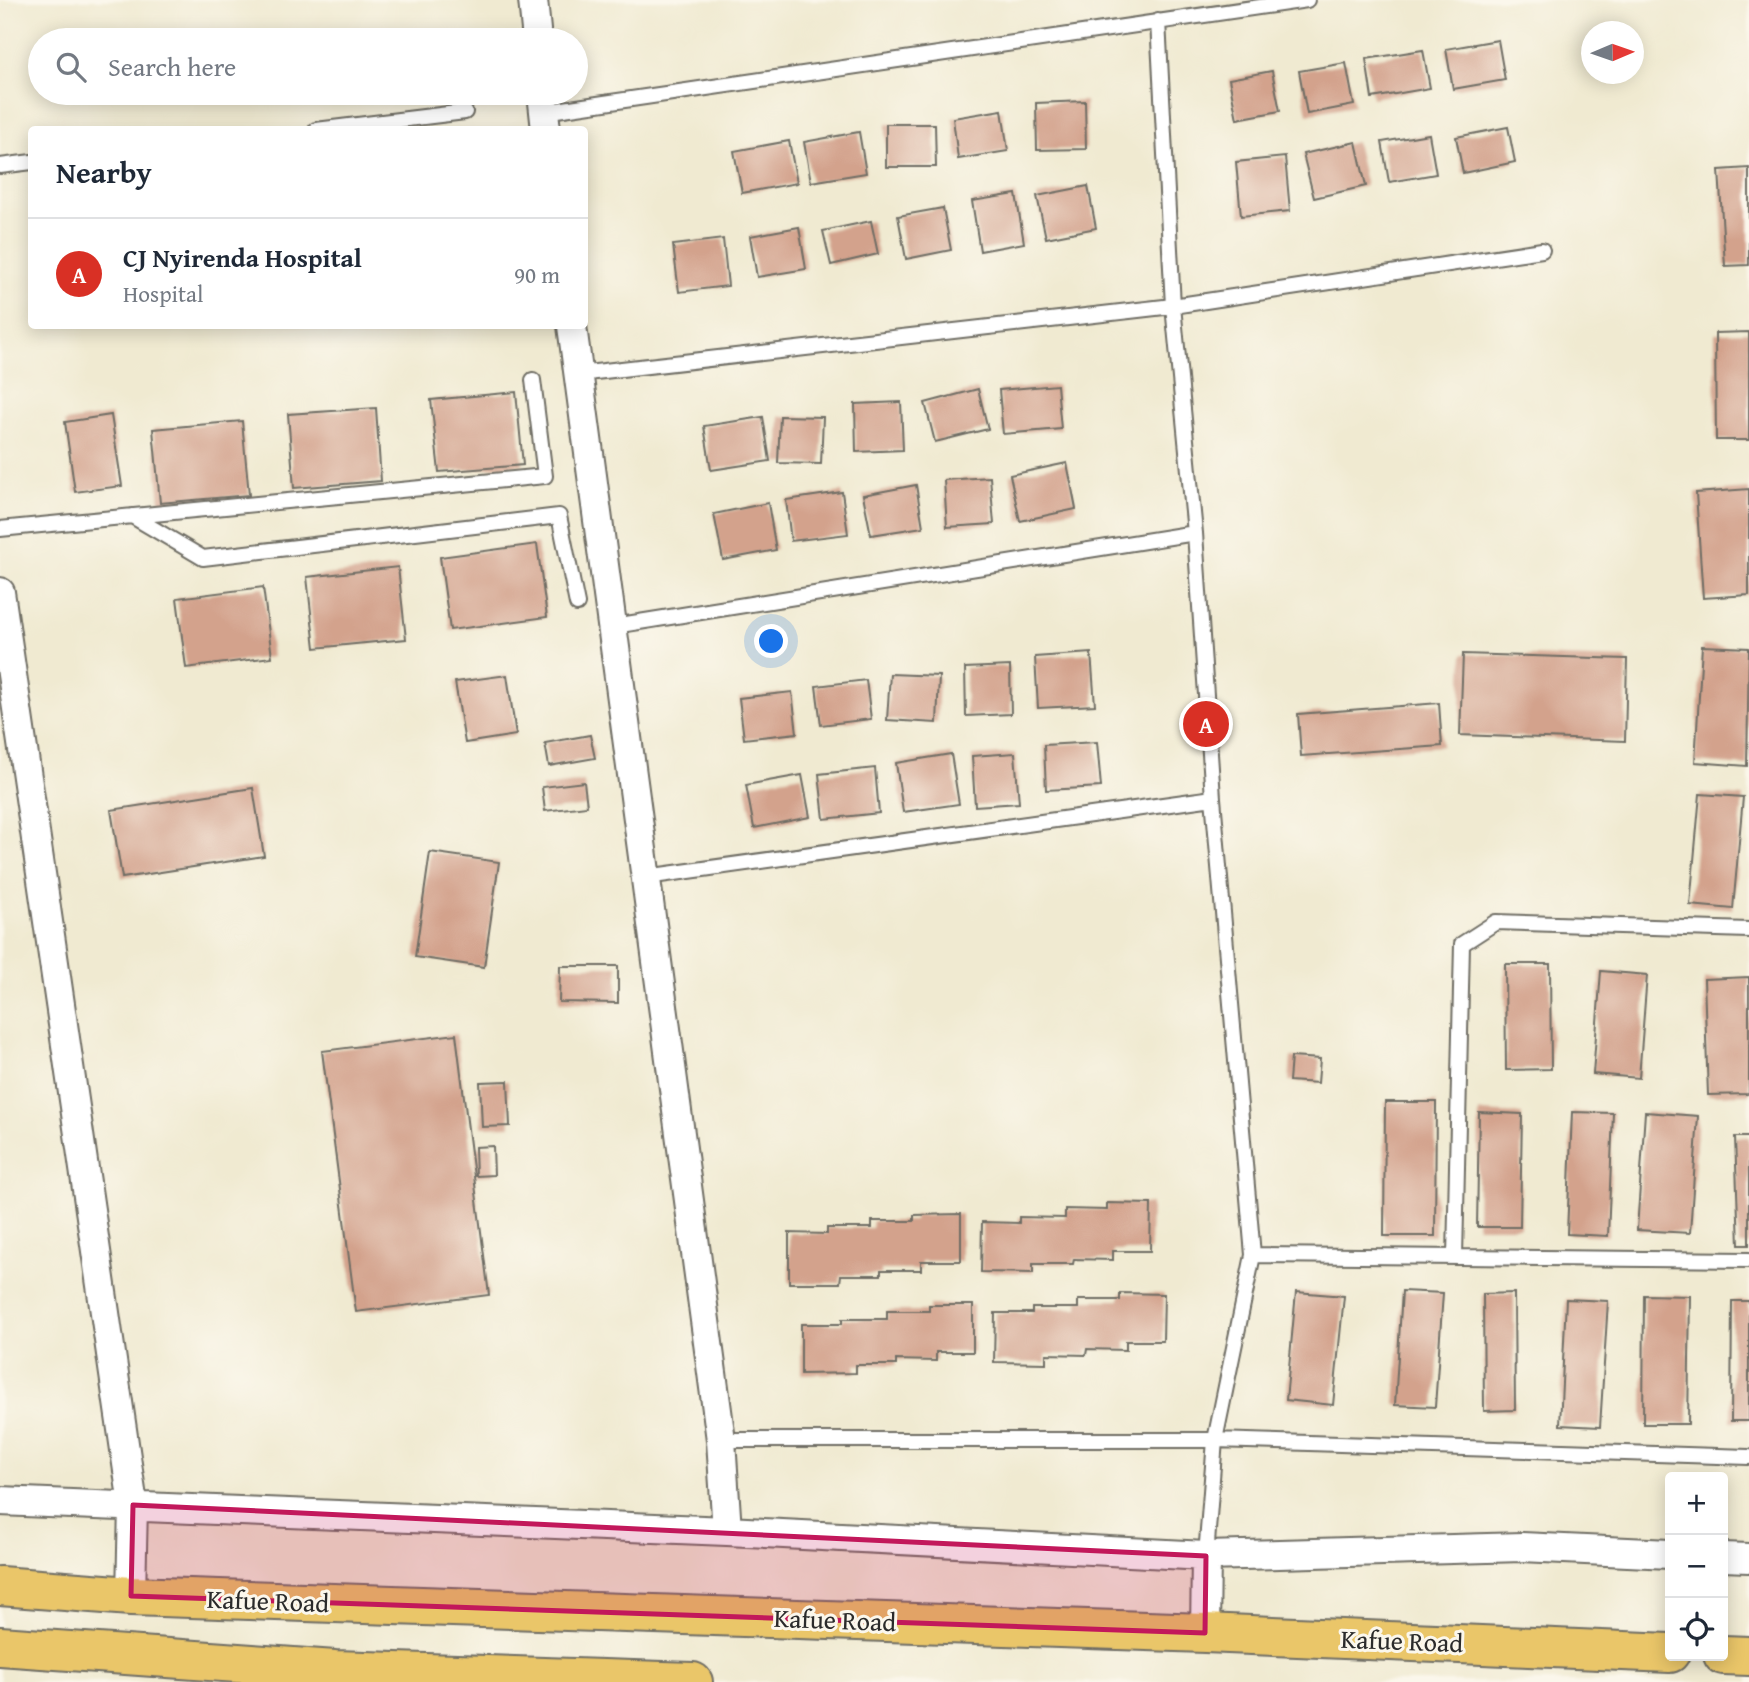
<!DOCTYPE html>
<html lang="en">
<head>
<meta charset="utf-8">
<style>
	body { margin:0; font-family:"Gentium Book Plus",serif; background:#f6f6f7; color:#1f2937 }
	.controls { position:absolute; right:21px; bottom:21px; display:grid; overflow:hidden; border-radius:7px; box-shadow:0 4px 18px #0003 }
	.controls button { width:63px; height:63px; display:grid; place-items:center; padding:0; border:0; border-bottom:2px solid #e0e1e3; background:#fff; color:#1f2937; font:35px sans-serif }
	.compass { position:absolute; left:1581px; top:21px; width:63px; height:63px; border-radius:50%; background:#fff; box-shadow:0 4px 18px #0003; rotate:88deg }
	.you { position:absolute; left:772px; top:642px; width:24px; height:24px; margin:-18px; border:5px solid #fff; border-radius:50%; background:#1a73e8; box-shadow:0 0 0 10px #1a73e833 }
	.badge { display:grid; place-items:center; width:46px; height:46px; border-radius:50%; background:#d93025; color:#fff; font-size:23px; font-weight:700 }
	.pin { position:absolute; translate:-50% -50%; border:4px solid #fff; box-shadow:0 2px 7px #0006 }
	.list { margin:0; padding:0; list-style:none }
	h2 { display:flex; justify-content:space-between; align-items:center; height:91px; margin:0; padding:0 28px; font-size:30px }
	h2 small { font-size:23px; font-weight:400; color:#747a83 }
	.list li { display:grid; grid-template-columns:46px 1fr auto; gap:21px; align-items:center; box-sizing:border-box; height:112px; padding:0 28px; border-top:2px solid #e0e1e3 }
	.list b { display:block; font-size:26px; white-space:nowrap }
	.list p { margin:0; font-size:23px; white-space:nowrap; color:#747a83 }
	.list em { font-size:23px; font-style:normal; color:#747a83 }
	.icon { flex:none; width:38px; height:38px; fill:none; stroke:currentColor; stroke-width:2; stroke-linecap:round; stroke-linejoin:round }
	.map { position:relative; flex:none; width:1749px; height:1682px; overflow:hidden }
	.search { position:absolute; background:#fff; box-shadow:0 4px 18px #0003; left:28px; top:28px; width:560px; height:77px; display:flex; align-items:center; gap:18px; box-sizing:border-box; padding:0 24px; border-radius:38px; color:#747a83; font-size:26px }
	.panel { position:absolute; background:#fff; box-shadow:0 4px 18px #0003; left:28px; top:126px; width:560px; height:203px; border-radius:7px }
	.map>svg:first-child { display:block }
</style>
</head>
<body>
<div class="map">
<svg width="1749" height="1682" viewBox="0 0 1749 1682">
	<rect width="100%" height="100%" fill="#fbf7ec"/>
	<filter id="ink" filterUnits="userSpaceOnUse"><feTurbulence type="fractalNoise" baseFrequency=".0143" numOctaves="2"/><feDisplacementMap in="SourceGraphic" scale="14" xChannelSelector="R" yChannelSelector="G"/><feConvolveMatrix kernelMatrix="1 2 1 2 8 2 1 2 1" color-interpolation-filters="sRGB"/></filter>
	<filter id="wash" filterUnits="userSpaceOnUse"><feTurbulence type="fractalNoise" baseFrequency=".00686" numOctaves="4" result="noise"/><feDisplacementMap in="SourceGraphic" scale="28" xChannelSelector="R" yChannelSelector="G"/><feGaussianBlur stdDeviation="1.57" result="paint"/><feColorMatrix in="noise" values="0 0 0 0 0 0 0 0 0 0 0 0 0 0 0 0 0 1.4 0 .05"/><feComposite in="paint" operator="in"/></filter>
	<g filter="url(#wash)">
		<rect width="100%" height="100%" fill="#f0ead1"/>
		<g id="blocks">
			<!-- building -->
			<path fill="#d3a28c" d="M1498 40 1505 80 1453 89 1446 49Z
				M1423 50 1430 88 1372 98 1366 59Z
				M1346 63 1354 105 1307 114 1299 71Z
				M1272 71 1280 111 1237 119 1229 79Z
				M1085 101 1086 149 1037 150 1036 103Z
				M1002 110 1008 151 958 159 953 118Z
				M886 124H935L936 167H886Z
				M1508 127 1515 162 1463 173 1456 137Z
				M859 132 866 173 811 182 804 142Z
				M1429 134 1436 174 1389 182 1382 142Z
				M789 141 797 183 742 193 734 151Z
				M1356 142 1366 186 1314 198 1303 154Z
				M1285 157 1290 211 1241 216 1236 162Z
				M1749 168V265L1725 266 1719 170Z
				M1088 186 1096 228 1046 238 1037 196Z
				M1016 194 1024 243 980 251 972 201Z
				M943 208 951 250 906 259 898 216Z
				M871 221 878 254 831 265 823 231Z
				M799 227 806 269 757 277 750 236Z
				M723 239 728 286 679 292 673 245Z
				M1749 332V440H1716L1715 333Z
				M1057 385 1061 429 1003 434 999 390Z
				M978 389 988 429 935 442 925 403Z
				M516 392 523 465 439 472 431 400Z
				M901 402 903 450 856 452 855 404Z
				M376 408 381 481 294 488 288 414Z
				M111 415 122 486 75 492 65 422Z
				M780 416 823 417 821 464 778 463Z
				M763 417 770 461 711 470 704 426Z
				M242 421 249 495 160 503 153 429Z
				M1067 463 1076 509 1020 521 1010 475Z
				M990 477 994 524 947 527 944 480Z
				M916 485 923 527 871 535 863 495Z
				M1749 489V595L1703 598 1696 493Z
				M842 492 848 534 791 541 786 500Z
				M768 503 776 550 723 560 714 514Z
				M537 544 547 617 450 630 440 557Z
				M398 567 406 639 315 648 307 577Z
				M263 587 272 657 186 668 177 598Z
				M1702 646 1749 648 1747 766 1695 762Z
				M1091 653 1095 705 1038 708 1035 657Z
				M1463 654 1627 659 1625 741 1460 735Z
				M1010 666 1011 714 966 716 965 668Z
				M890 674 939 676 937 723 887 720Z
				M507 675 516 735 465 743 455 682Z
				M866 680 871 719 821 725 816 686Z
				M792 692 797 733 744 739 739 698Z
				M1439 703 1442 746 1301 756 1298 714Z
				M590 735 595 758 549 766 545 743Z
				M1097 742 1101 787 1046 790 1044 745Z
				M1015 753 1019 803 975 806 972 756Z
				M951 754 959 804 903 812 896 763Z
				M875 768 879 813 824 819 819 774Z
				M802 775 810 817 754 828 746 785Z
				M584 782 587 806 545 811 542 787Z
				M253 788 264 856 122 878 111 810Z
				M1700 794 1743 797 1733 909 1690 905Z
				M430 852 499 862 484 967 415 957Z
				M1505 964H1550L1551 1069 1506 1070Z
				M560 966H618V1003L559 1002Z
				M1601 971 1647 975 1639 1078 1593 1074Z
				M1749 977V1094L1708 1095 1704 979Z
				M456 1034 489 1295 356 1312 322 1051Z
				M1291 1057 1320 1059 1318 1083 1289 1081Z
				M508 1081 510 1126 482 1127 480 1082Z
				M1385 1102H1436L1435 1236H1384Z
				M1479 1112 1522 1114 1520 1227H1477Z
				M1572 1112 1613 1113 1608 1236 1567 1234Z
				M1645 1112 1698 1116 1690 1233 1637 1230Z
				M1735 1137H1749V1245H1739Z
				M493 1146 494 1175 476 1176 475 1147Z
				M1107 1203 1151 1204 1150 1251H1113V1260L1074 1259 1073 1264H1033V1273L981 1272 982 1222 1019 1223V1217L1065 1218V1209L1107 1210Z
				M961 1214V1261H921V1270H881V1275H841L840 1283H789V1233L827 1234V1228H872V1221H914V1215Z
				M1402 1291 1443 1293 1435 1407 1395 1405Z
				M1296 1292 1344 1296 1333 1405 1286 1400Z
				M1120 1293 1164 1294 1163 1341H1126V1350L1087 1349 1086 1355 1046 1354V1363L994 1362 995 1313H1032V1308H1078V1300H1120Z
				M1514 1293 1515 1410 1484 1411 1483 1294Z
				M1644 1295 1690 1296 1688 1424H1643Z
				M1566 1299 1608 1301 1600 1427 1560 1425Z
				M1732 1301H1749V1421H1731Z
				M929 1305H973V1352H936V1361L896 1360V1365H856V1373L801 1374V1324H842V1319H887V1311H929Z"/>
		</g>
	</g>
	<g filter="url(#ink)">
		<use href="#blocks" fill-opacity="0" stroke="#706e65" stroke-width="2"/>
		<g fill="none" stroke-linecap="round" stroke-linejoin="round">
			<!-- lane casing -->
			<g stroke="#706e65" stroke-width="18">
				<path id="lane" d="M1158 21 1173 306 1195 533 1213 798 1253 1255 1215 1440 1206 1556
					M543 112 1307 0
					M316 130 465 112
					M0 166 32 162
					M578 374 1173 306 1542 250
					M132 516 203 558 559 516 577 604
					M0 529 545 476 533 380
					M614 626 1195 533
					M646 877 1213 798
					M1253 1255 1749 1260
					M1455 1257 1462 944 1496 922 1749 930
					M721 1440H1215L1749 1457"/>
			</g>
			<!-- street casing -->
			<g stroke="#706e65" stroke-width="32">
				<path id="street" d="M533 0 537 40
					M542 93 546 130
					M572 326 721 1440 727 1531
					M0 592 133 1505 131 1596
					M0 1501 727 1531 1206 1556 1205 1633
					M1206 1556 1522 1547 1670 1554
					M1723 1557 1749 1558"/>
			</g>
			<!-- primary casing -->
			<g stroke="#706e65" stroke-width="42">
				<path id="primary" d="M0 1586 131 1596 1205 1633 1670 1653
					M0 1646 335 1670 693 1682
					M1723 1655 1749 1656"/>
			</g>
			<!-- lane -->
			<use href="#lane" stroke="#fff" stroke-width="14"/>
			<!-- street -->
			<use href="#street" stroke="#fff" stroke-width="28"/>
			<!-- primary -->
			<use href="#primary" stroke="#eac669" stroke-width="38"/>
		</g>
	</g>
	<!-- marked area -->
	<path fill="#c2185b" fill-opacity="0.2" stroke="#c2185b" stroke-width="5" stroke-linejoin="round" d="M133 1505 1206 1556 1205 1633 131 1596Z"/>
	<g text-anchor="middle" stroke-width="6" stroke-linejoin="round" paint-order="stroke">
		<!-- street labels -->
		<g font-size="26" fill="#2b2b2b" stroke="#fbf7ec">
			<text transform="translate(268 1601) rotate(2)" y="9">Kafue Road</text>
			<text transform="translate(835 1620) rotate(2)" y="9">Kafue Road</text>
			<text transform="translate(1402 1641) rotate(2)" y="9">Kafue Road</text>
		</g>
	</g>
</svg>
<div class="controls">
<button>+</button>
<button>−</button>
<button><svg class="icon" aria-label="locate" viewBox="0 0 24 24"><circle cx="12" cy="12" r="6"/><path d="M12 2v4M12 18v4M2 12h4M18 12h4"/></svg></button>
</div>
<svg class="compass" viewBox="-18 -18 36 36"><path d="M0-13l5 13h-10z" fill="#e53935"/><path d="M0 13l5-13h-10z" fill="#747a83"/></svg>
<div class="you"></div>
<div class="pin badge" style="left:1206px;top:724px">A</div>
<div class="search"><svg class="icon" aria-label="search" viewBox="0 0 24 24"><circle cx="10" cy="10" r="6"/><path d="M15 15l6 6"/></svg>Search here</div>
<section class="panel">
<h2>Nearby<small></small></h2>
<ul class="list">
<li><span class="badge">A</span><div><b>CJ Nyirenda Hospital</b><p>Hospital</p></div><em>90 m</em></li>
</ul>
</section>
</div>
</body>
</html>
